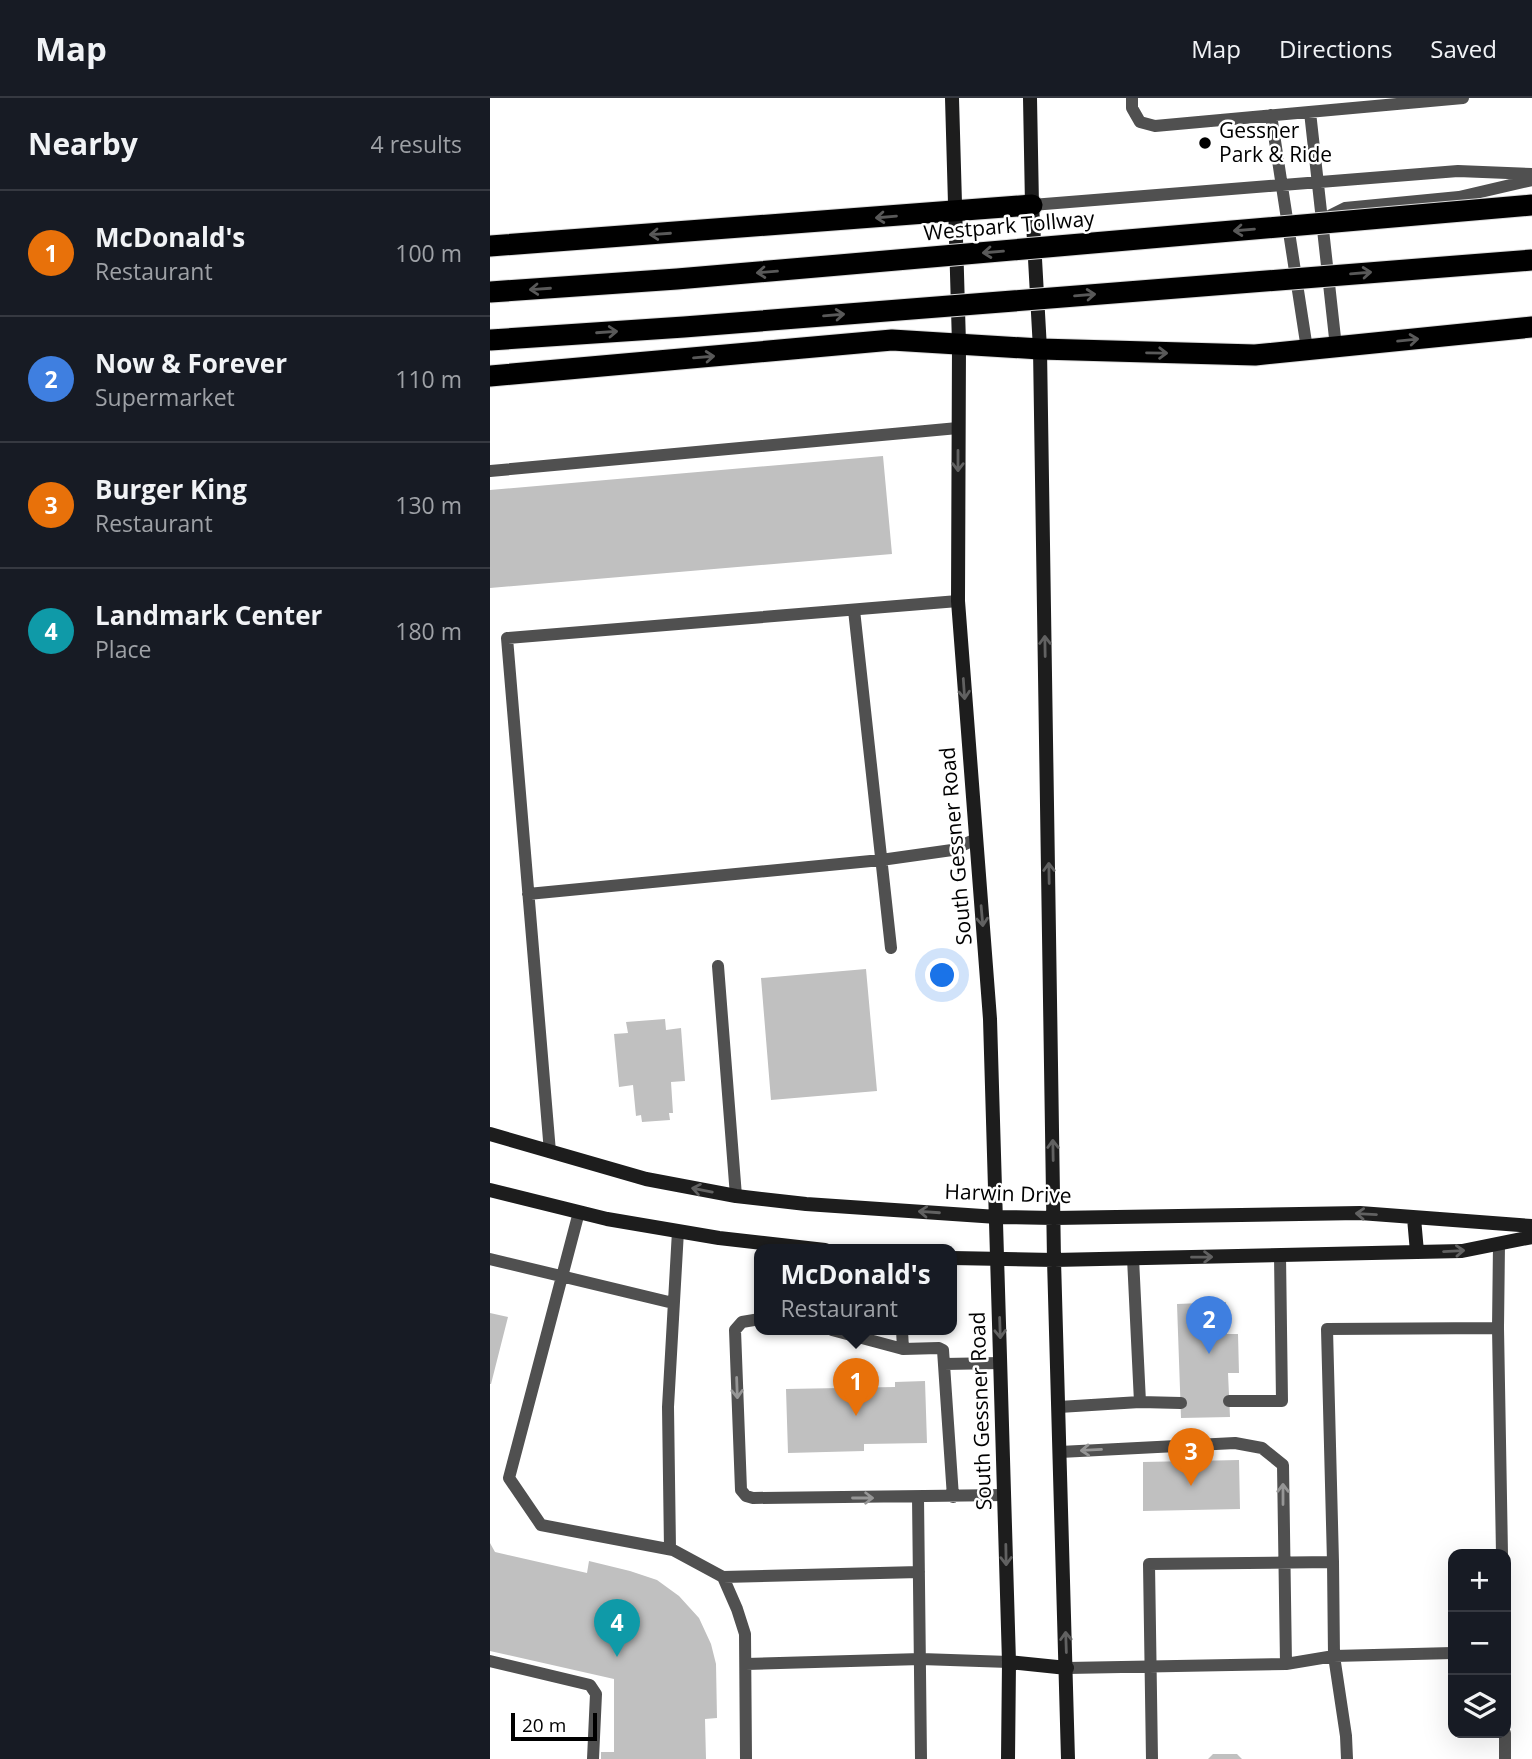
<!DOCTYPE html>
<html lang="en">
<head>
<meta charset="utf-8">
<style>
	body { margin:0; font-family:"Open Sans",sans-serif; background:#242831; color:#f1f3f6 }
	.controls { position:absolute; right:21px; bottom:21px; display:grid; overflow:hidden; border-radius:14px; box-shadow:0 7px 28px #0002 }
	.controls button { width:63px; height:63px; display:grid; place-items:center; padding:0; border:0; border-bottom:2px solid #363941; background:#171b24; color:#f1f3f6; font:35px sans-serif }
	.scale { position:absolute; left:21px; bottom:18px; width:86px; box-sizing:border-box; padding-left:7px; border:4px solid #000; border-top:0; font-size:19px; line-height:24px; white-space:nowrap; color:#000; -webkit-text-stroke:5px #fff; paint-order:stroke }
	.you { position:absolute; left:453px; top:878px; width:24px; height:24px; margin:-18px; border:5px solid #fff; border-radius:50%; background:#1a73e8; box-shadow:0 0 0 10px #1a73e833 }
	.badge { display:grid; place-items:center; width:46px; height:46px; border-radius:50%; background:#858687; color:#fff; font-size:23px; font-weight:700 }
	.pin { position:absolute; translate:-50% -58px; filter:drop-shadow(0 2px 4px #0008) }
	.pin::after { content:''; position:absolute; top:37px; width:24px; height:21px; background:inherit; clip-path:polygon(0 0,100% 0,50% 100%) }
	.popup { position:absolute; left:264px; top:1146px; width:203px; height:91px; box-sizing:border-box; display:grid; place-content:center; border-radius:14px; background:#171b24; filter:drop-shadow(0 2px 5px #0005); font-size:23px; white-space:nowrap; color:#9ea1a6 }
	.popup b { font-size:26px; color:#f1f3f6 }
	.popup::after { content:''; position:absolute; left:50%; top:100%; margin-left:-14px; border:14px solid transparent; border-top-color:#171b24 }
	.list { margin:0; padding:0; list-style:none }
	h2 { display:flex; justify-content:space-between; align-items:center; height:91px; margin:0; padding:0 28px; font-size:30px }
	h2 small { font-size:23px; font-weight:400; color:#9ea1a6 }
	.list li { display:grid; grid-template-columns:46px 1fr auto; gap:21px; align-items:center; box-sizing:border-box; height:126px; padding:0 28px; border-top:2px solid #363941 }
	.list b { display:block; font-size:26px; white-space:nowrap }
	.list p { margin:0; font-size:23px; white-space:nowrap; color:#9ea1a6 }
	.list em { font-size:23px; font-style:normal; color:#9ea1a6 }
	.icon { flex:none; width:38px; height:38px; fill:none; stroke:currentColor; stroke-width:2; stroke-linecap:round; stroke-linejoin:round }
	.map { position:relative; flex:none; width:1042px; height:1661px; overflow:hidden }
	header { display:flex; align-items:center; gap:42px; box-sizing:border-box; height:98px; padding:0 35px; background:#171b24; border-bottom:2px solid #363941 }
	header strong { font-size:33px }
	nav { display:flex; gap:38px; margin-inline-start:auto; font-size:24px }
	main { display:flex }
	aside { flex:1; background:#171b24 }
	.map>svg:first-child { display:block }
</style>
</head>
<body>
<header>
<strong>Map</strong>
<nav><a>Map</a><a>Directions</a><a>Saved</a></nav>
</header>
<main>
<aside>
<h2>Nearby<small>4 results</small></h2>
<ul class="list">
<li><span class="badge" style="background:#e8710a">1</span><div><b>McDonald's</b><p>Restaurant</p></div><em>100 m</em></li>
<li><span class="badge" style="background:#3f7fe0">2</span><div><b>Now &amp; Forever</b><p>Supermarket</p></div><em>110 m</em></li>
<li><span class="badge" style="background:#e8710a">3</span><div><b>Burger King</b><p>Restaurant</p></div><em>130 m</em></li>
<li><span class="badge" style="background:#0f9aa8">4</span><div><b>Landmark Center</b><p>Place</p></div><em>180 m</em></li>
</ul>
</aside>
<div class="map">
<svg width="1042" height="1661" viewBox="0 0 1042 1661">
	<rect width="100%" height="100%" fill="#fff"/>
	<!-- building -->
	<path fill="#c0c0c0" d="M393 358 402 456 0 490V392Z
		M376 871 387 993 281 1002 271 880Z
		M175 921 176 932 191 930 195 983 181 984 183 1015H179L180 1022 152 1024 151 1017 146 1018 143 987 129 989 124 936 138 935 136 924Z
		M736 1204 737 1236H748L749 1275H738L740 1319 691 1320 687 1206Z
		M0 1215 18 1219 1 1286H0Z
		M435 1283 437 1345 374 1346V1353L298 1355 296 1291 405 1289V1284Z
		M749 1362 750 1411 653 1413V1364Z
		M0 1445 5 1454 97 1475 99 1463 140 1473 167 1482 189 1498 209 1520 221 1546 226 1566 227 1620 215 1621 216 1661H111V1654H124V1581L0 1553Z
		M723 1656H747L752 1661H718Z"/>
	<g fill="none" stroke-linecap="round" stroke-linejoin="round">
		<!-- motorway casing -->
		<g stroke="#dbdbdb" stroke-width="23">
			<path id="motorway" d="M0 148 542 107
				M0 278 402 242 550 251 765 257 1042 229"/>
		</g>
		<!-- service -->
		<path stroke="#505050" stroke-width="12" d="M642 0V10L650 24 665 28 973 0
			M820 14 846 249
			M781 17 817 251
			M542 107 968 73 1042 76
			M837 123 841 117 855 110 969 99 1042 82
			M0 373 468 330
			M364 512 401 850
			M38 796 391 762 462 752 486 741
			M228 868 246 1098
			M60 1054 17 540 468 503
			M89 1114 19 1380 51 1427 183 1452 233 1479 247 1511 255 1536 256 1661
			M0 1161 183 1205
			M270 1221 252 1224 245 1232 251 1392 256 1398 263 1400 515 1397
			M1008 1230 1009 1146
			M342 1232 413 1251 449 1250 453 1252 463 1399
			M412 1232 413 1251
			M454 1266 511 1265
			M739 1303H792L790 1157
			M650 1304 691 1305
			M569 1309 650 1304 643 1160
			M570 1354 745 1345 772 1350 793 1367 796 1566
			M428 1399 431 1661
			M180 1451 178 1309 188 1133
			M843 1464 844 1558 856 1638 857 1661
			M233 1479 429 1474
			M0 1563 100 1587 106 1596 103 1661
			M256 1566 431 1561 519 1564
			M577 1570 796 1566 844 1558 963 1555
			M1015 1635V1661
			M662 1661 659 1466 843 1464 837 1231 1008 1230 1012 1456"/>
		<!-- secondary -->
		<path stroke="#1d1d1d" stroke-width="14" d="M462 0 469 246 468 503 500 921 519 1564 518 1661
			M540 0 542 107 550 251 564 1162 578 1661
			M0 1036 156 1081 246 1098 316 1106 507 1119 564 1120 870 1115 1042 1128
			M0 1092 117 1121 229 1140 335 1152
			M924 1120 927 1154
			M462 1160 564 1162 972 1153 1042 1139
			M519 1564 577 1570"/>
		<!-- motorway -->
		<use href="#motorway" stroke="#000" stroke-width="21"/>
		<!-- motorway-bridge casing -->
		<g stroke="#dbdbdb" stroke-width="23" stroke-linecap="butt">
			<path id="motorway-bridge" d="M0 194 187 181 1042 107
				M0 242 194 229 1042 162"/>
		</g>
		<!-- motorway-bridge -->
		<use href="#motorway-bridge" stroke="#000" stroke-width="21"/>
	</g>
	<!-- one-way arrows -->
	<defs><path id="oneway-shaft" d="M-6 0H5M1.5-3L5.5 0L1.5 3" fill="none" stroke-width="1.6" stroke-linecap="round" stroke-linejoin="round" transform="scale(1.75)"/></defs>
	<g stroke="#595959">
		<use href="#oneway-shaft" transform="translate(396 119) rotate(175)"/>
		<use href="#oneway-shaft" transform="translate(754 132) rotate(175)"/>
		<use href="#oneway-shaft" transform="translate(170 136) rotate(176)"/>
		<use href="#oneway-shaft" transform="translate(503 154) rotate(175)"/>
		<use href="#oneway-shaft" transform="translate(277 174) rotate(175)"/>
		<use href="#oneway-shaft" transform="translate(871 175) rotate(-5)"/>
		<use href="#oneway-shaft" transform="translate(50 191) rotate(176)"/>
		<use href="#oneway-shaft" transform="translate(595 197) rotate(-5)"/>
		<use href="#oneway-shaft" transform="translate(344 217) rotate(-5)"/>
		<use href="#oneway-shaft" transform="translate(117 234) rotate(-4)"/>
		<use href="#oneway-shaft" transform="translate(918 242) rotate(-6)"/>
		<use href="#oneway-shaft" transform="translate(667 255) rotate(1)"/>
		<use href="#oneway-shaft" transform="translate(214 259) rotate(-5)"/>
	</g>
	<g stroke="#616161">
		<use href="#oneway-shaft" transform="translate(468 363) rotate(90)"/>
		<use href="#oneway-shaft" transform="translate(555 548) rotate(-91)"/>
		<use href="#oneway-shaft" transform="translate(474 591) rotate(86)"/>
		<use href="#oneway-shaft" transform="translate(559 775) rotate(-91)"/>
		<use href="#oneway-shaft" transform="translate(492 818) rotate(85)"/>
		<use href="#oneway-shaft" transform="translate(563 1052) rotate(-91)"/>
		<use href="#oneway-shaft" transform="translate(212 1092) rotate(-169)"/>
		<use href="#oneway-shaft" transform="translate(439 1114) rotate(-176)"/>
		<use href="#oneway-shaft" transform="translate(876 1116) rotate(-177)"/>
		<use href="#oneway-shaft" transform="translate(964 1153) rotate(-3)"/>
		<use href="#oneway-shaft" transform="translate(712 1159) rotate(-1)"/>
		<use href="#oneway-shaft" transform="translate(510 1230) rotate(88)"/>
		<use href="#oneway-shaft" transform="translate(516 1457) rotate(89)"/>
		<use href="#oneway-shaft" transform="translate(576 1544) rotate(-92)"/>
	</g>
	<g stroke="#969696">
		<use href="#oneway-shaft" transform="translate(247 1290) rotate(88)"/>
		<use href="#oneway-shaft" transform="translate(601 1352) rotate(177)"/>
		<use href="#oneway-shaft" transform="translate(793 1396) rotate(-90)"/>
		<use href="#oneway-shaft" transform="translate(373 1400)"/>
	</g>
	<!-- markers -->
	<circle fill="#000" stroke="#fff" stroke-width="2.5" cx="715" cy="45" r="7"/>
	<g text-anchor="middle" stroke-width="5" stroke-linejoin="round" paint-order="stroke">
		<!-- poi labels -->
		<g font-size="21" fill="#000" stroke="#fff" text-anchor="start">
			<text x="729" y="40">Gessner<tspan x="729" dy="24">Park &amp; Ride</tspan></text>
		</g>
		<!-- street labels -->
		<g font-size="21" fill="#000" stroke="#fff">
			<text transform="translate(519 128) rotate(-5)" y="7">Westpark Tollway</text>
			<text transform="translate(466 748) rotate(-95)" y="7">South Gessner Road</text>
			<text transform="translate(518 1096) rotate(2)" y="7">Harwin Drive</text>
			<text transform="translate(491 1313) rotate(-92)" y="7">South Gessner Road</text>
		</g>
	</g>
</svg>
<div class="controls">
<button>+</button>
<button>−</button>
<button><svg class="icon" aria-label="layers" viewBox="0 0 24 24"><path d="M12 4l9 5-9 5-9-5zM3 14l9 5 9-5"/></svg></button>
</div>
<div class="scale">20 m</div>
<div class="you"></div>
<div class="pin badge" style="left:366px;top:1318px;background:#e8710a">1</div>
<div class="popup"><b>McDonald's</b>Restaurant</div>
<div class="pin badge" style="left:719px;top:1256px;background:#3f7fe0">2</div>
<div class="pin badge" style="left:701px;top:1388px;background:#e8710a">3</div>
<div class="pin badge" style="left:127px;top:1559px;background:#0f9aa8">4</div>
</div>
</main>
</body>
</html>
